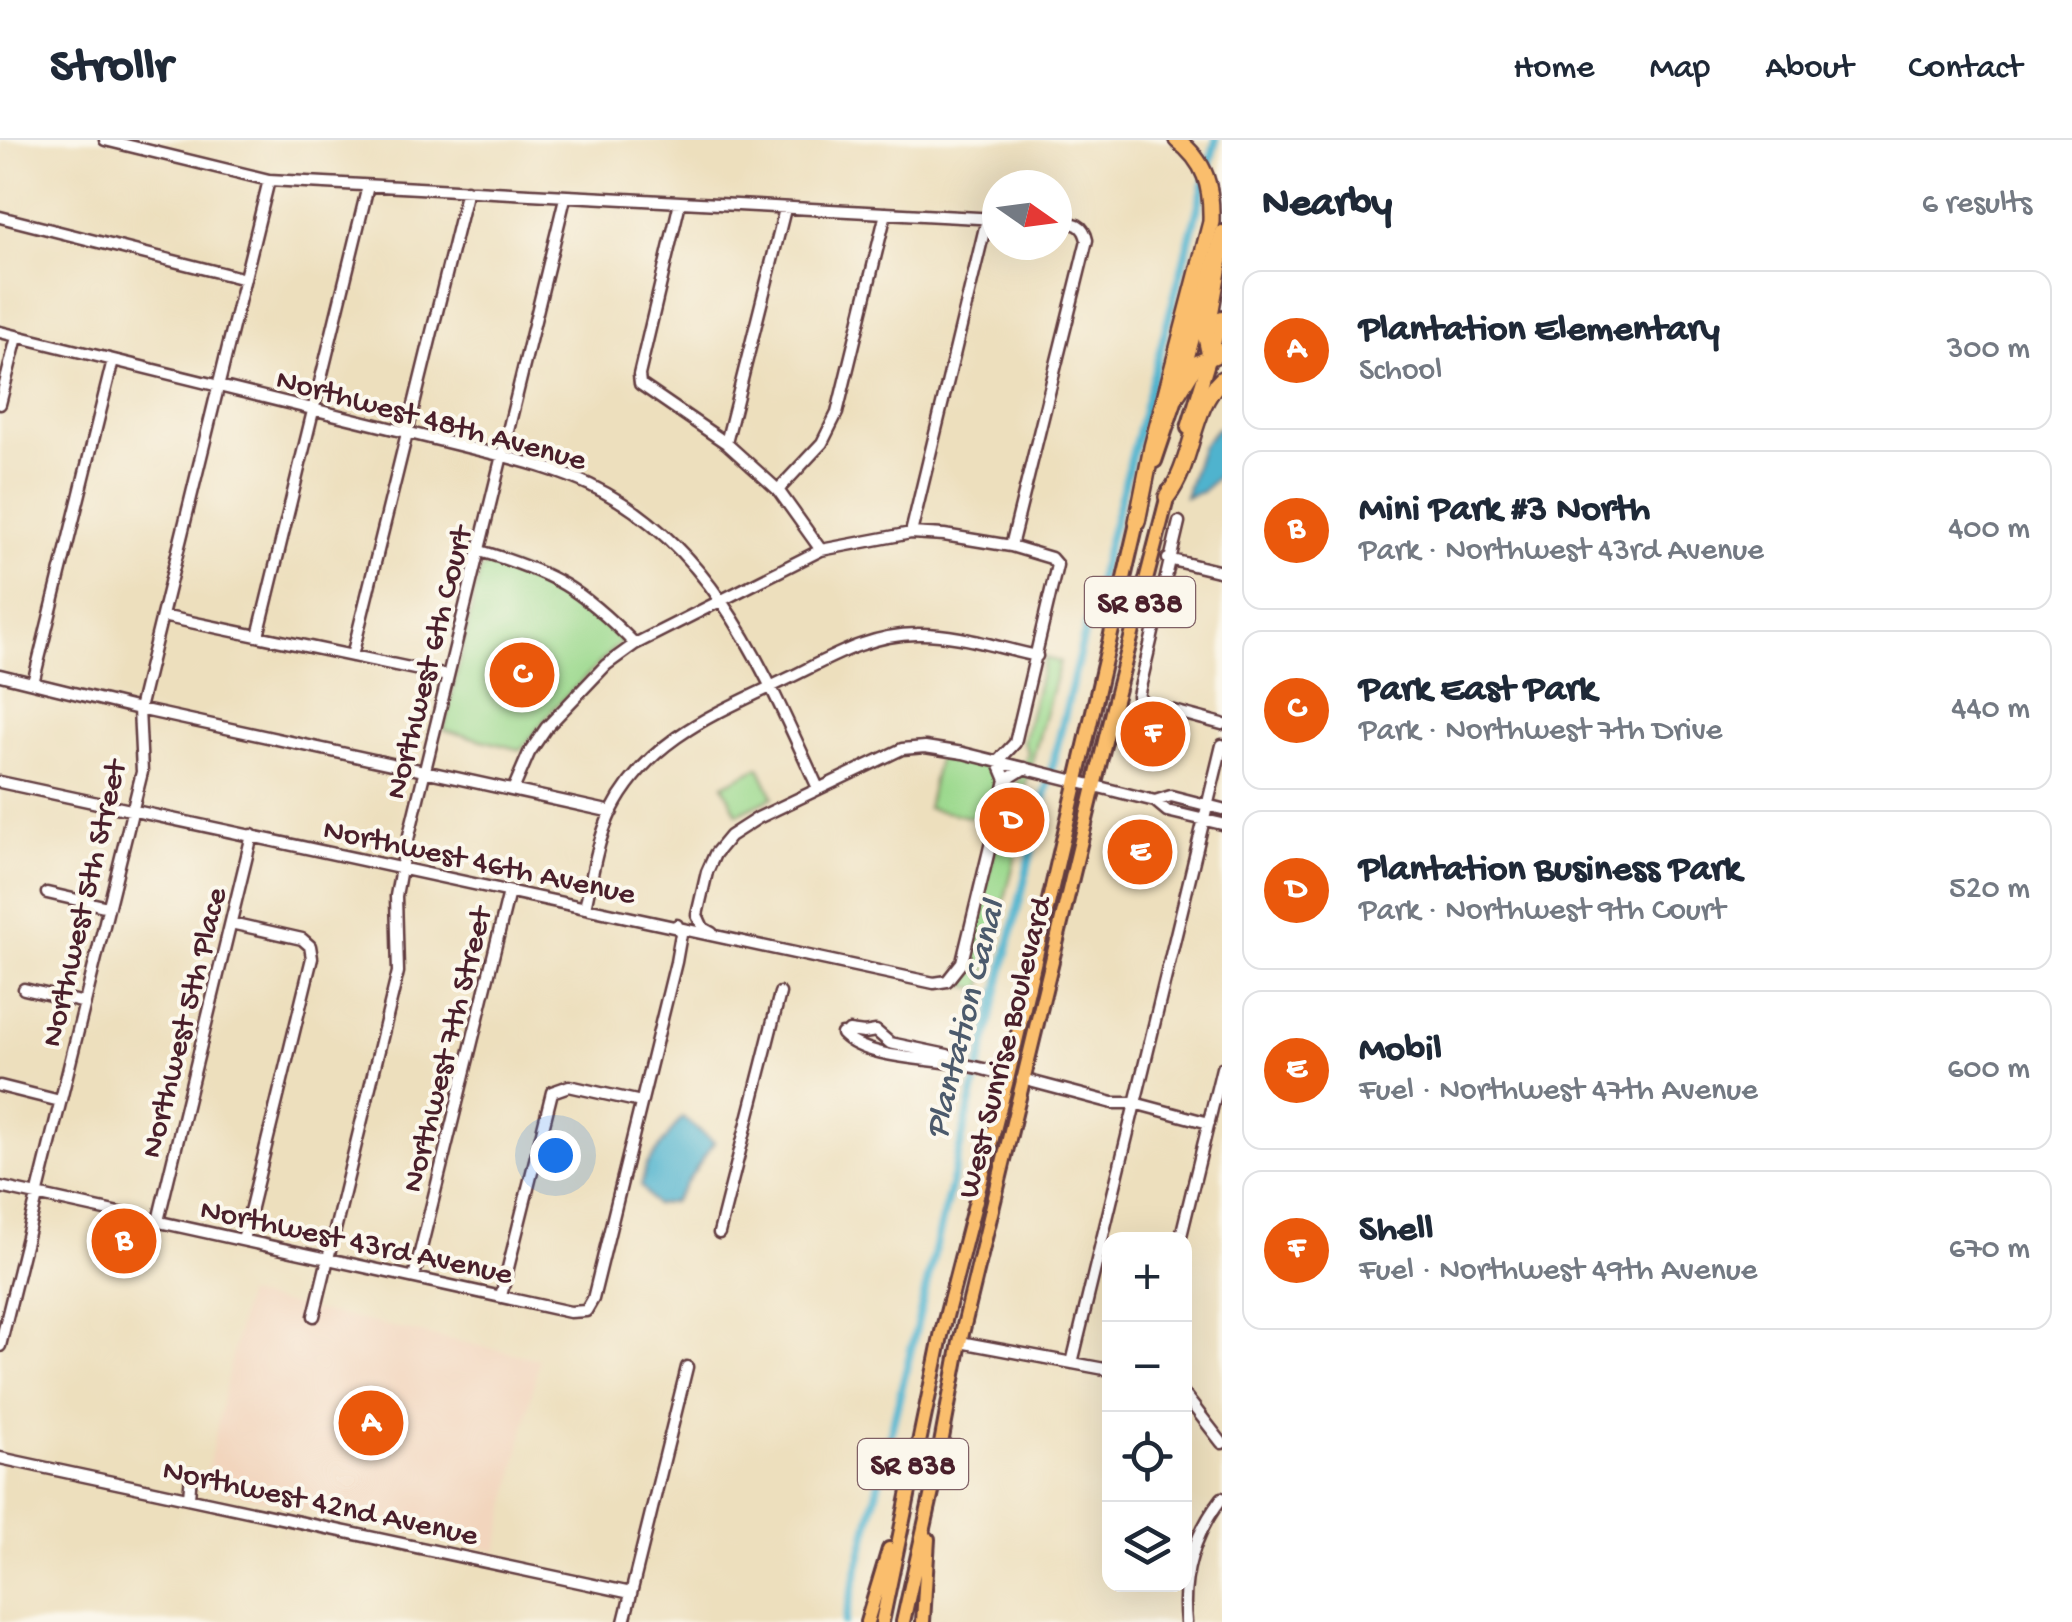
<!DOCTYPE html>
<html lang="en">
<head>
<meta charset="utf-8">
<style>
	body { margin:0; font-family:"Gochi Hand",sans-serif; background:#f2f2f3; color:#1f2937 }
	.controls { position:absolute; right:30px; bottom:30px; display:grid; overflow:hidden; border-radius:20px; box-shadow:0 10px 40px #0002 }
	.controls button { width:90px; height:90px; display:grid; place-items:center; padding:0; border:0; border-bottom:2px solid #e0e1e3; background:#fff; color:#1f2937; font:50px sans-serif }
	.compass { position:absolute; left:982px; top:30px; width:90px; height:90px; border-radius:50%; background:#fff; box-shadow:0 10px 40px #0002; rotate:104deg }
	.you { position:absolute; left:555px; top:1015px; width:35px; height:35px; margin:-25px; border:8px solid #fff; border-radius:50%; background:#1a73e8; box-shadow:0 0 0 15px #1a73e833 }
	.badge { display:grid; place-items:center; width:65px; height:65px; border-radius:50%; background:#ea580c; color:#fff; font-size:32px; font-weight:700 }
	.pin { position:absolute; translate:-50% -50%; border:5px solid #fff; box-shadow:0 2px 10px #0006 }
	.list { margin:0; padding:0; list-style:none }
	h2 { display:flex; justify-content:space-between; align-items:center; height:130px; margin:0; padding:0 40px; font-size:42px }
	h2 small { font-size:32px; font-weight:400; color:#747a83 }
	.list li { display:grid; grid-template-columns:65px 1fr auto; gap:30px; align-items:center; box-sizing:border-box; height:160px; margin:0 20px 20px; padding:0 20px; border:2px solid #e0e1e3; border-radius:20px }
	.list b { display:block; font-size:38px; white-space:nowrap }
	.list p { margin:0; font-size:32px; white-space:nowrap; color:#747a83 }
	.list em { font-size:32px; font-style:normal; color:#747a83 }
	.icon { flex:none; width:55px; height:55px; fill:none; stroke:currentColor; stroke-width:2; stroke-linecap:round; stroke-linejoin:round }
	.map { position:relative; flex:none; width:1222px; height:1482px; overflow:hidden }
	header { display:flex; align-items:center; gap:60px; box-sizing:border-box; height:140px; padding:0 50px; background:#fff; border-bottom:2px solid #e0e1e3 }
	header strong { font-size:48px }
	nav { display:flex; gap:55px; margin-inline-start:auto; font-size:35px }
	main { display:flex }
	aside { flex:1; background:#fff }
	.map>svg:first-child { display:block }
</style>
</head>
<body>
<header>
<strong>Strollr</strong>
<nav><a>Home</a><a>Map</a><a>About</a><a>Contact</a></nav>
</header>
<main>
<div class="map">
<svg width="1222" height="1482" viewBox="0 0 1222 1482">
	<rect width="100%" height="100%" fill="#fbf7ec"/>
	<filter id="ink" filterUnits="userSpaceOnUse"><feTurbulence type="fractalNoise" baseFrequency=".01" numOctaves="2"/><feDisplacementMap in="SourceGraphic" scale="20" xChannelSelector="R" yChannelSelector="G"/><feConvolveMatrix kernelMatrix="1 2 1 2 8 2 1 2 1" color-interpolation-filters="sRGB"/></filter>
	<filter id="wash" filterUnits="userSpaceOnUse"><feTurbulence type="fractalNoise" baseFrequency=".0048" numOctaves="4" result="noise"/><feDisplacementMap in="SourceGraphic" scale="40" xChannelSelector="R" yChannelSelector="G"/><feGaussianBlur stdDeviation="2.25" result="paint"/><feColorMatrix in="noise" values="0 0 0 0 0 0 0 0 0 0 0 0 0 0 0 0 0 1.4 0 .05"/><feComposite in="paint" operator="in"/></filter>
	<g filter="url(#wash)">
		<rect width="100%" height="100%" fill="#eddfbd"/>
		<!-- built -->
		<path fill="#f2d5bd" d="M245 1155 539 1219 497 1411 204 1347Z"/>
		<!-- green -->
		<path fill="#9cd98e" stroke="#737c5c" stroke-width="2.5" d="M495 421C558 443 575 453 622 501L553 569 521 610 444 590 480 430Z
			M1045 518 1060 522 1024 650 1019 703 982 849 961 845 1008 657 1017 645 1028 612 1023 602Z
			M939 614 983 624 990 619C1009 641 998 656 992 682L927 668Z
			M759 627 773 657 737 674 723 645Z
			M109 1079 147 1088 138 1123 100 1115Z"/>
		<!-- water -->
		<path fill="#4fb3ce" stroke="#4c697c" stroke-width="2.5" d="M1217 288H1222V332L1202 352 1185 357 1201 307Z
			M682 977 714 1002 673 1062 655 1065 641 1046 646 1026Z"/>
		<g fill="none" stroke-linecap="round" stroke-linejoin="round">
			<!-- canal -->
			<path stroke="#4fb3ce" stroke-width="8" d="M845 1482 1085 491 1216 0"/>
		</g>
	</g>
	<g filter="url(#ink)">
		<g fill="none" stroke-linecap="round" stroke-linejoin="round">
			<!-- minor casing -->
			<g stroke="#623c41" stroke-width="15">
				<path id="minor" d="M105 0 269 40 997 79
					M680 62 639 235 640 244 726 303 778 350 821 410
					M0 77 245 139
					M0 192 503 316C533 324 562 332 590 345 714 404 764 531 818 648
					M0 264 17 197
					M726 303 785 69
					M778 350 822 303 837 273 886 73
					M1179 382 1138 556 1144 563 1222 584
					M911 393 987 79
					M1011 406 1087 100C1083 82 1073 83 1057 82
					M480 411C554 433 580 448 635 504
					M1168 419 1222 432
					M162 476 448 536
					M258 496 368 46
					M352 516 467 50
					M0 535 139 569 612 672
					M33 543 113 220
					M0 642 934 843 947 841 962 822 1006 640 1025 628
					M513 650 529 613 546 588 606 525 635 504 821 410 911 393 944 395 1011 406 1051 418 1057 425 1015 603 998 621 1006 640
					M1155 661 1171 656 1222 669
					M47 753 108 767
					M585 768C592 736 597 702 611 672 648 598 719 572 789 538 830 518 870 494 917 494 957 493 998 508 1037 516
					M231 783 302 799 310 806 312 818 243 1100
					M712 793 703 788 697 775 707 732 715 714 730 696 758 678 902 609 925 607 963 613 1155 661 1167 671 1222 684
					M24 849 85 863
					M842 894C867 920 934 918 969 926 982 928 995 932 1008 936
					M846 895 849 891 864 893 876 891 890 903 947 915 960 922
					M1022 939 1113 963H1134L1209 983
					M0 946 60 961
					M0 1047 570 1172 586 1171 593 1159 676 822 681 794 677 785
					M158 1081 252 695
					M719 1093 780 853
					M1180 1100 1222 928
					M414 1137 509 752
					M501 1156 552 952 569 946 641 962
					M314 1176 398 832 396 756 401 728 565 58
					M960 1202 1110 1230
					M0 1206 142 632 139 569 269 40
					M1072 1223 1222 605
					M1184 1254 1222 1303
					M0 1318 631 1453
					M189 1357 191 1334
					M624 1482 687 1227
					M1186 1482C1181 1437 1194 1394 1222 1358"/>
			</g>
			<!-- major casing -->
			<g stroke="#623c41" stroke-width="18">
				<path id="major" d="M1188 288 1222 177
					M1155 321 1178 253 1222 92
					M867 1482 889 1409
					M882 1482 941 1196 1008 936 1139 374
					M903 1482 932 1352 960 1202 1113 568 1169 351
					M923 1482 928 1399"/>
			</g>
			<!-- highway casing -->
			<g stroke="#623c41" stroke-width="20">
				<path id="highway" d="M1210 216 1206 197 1222 109
					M1178 253 1196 224 1222 212
					M1167 357C1194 322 1190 269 1222 239
					M1137 382 1152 307 1211 82C1212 47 1206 22 1177 0"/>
			</g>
			<!-- minor -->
			<use href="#minor" stroke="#fff" stroke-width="10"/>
			<!-- major -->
			<use href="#major" stroke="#fabe6d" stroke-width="12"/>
			<!-- highway -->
			<use href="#highway" stroke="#fabe6d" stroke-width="15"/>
		</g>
	</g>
	<g text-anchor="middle" stroke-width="8" stroke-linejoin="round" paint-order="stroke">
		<!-- shield labels -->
		<g fill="#fbf7ec" stroke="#7f6065" stroke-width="2.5">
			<rect x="1085" y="437" width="110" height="50" rx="8"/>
			<rect x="858" y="1299" width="110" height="50" rx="8"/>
		</g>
		<g font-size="30" font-weight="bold" fill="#4a1f2b">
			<text x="1140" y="472">SR 838</text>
			<text x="913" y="1334">SR 838</text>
		</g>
		<!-- street labels -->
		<g font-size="32" fill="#4a1f2b" stroke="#fbf7ec">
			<text transform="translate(432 277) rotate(15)" y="11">Northwest 48th Avenue</text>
			<text transform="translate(426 522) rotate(-76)" y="11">Northwest 6th Court</text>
			<text transform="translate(480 719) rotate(12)" y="11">Northwest 46th Avenue</text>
			<text transform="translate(81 763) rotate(-77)" y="11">Northwest 5th Street</text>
			<text transform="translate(181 882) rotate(-76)" y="11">Northwest 5th Place</text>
			<text transform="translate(1002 907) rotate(-76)" y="11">West Sunrise Boulevard</text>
			<text transform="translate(444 909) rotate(-76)" y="11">Northwest 7th Street</text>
			<text transform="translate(357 1099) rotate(12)" y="11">Northwest 43rd Avenue</text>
			<text transform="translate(321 1360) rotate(12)" y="11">Northwest 42nd Avenue</text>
		</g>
		<!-- water labels -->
		<g font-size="35" font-style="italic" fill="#4c5a6c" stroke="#fbf7ec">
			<text transform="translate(962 879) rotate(-76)" y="12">Plantation Canal</text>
		</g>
	</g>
</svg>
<div class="controls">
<button>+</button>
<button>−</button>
<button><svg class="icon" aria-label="locate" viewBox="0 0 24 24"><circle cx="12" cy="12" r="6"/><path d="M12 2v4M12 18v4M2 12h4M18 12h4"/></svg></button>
<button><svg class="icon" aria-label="layers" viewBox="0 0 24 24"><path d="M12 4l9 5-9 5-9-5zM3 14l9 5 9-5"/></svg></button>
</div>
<svg class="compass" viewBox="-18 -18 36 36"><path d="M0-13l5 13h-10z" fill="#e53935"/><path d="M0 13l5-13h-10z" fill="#747a83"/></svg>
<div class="you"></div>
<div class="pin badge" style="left:371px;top:1283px">A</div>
<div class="pin badge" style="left:124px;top:1101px">B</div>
<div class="pin badge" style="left:522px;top:535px">C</div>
<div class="pin badge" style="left:1012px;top:680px">D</div>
<div class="pin badge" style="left:1140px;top:712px">E</div>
<div class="pin badge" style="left:1153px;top:594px">F</div>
</div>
<aside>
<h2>Nearby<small>6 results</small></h2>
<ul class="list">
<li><span class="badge">A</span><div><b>Plantation Elementary</b><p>School</p></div><em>300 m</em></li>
<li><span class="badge">B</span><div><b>Mini Park #3 North</b><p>Park · Northwest 43rd Avenue</p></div><em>400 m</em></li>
<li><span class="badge">C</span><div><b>Park East Park</b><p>Park · Northwest 7th Drive</p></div><em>440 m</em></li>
<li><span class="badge">D</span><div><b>Plantation Business Park</b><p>Park · Northwest 9th Court</p></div><em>520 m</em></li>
<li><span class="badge">E</span><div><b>Mobil</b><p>Fuel · Northwest 47th Avenue</p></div><em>600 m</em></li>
<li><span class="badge">F</span><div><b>Shell</b><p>Fuel · Northwest 49th Avenue</p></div><em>670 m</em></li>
</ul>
</aside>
</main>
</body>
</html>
